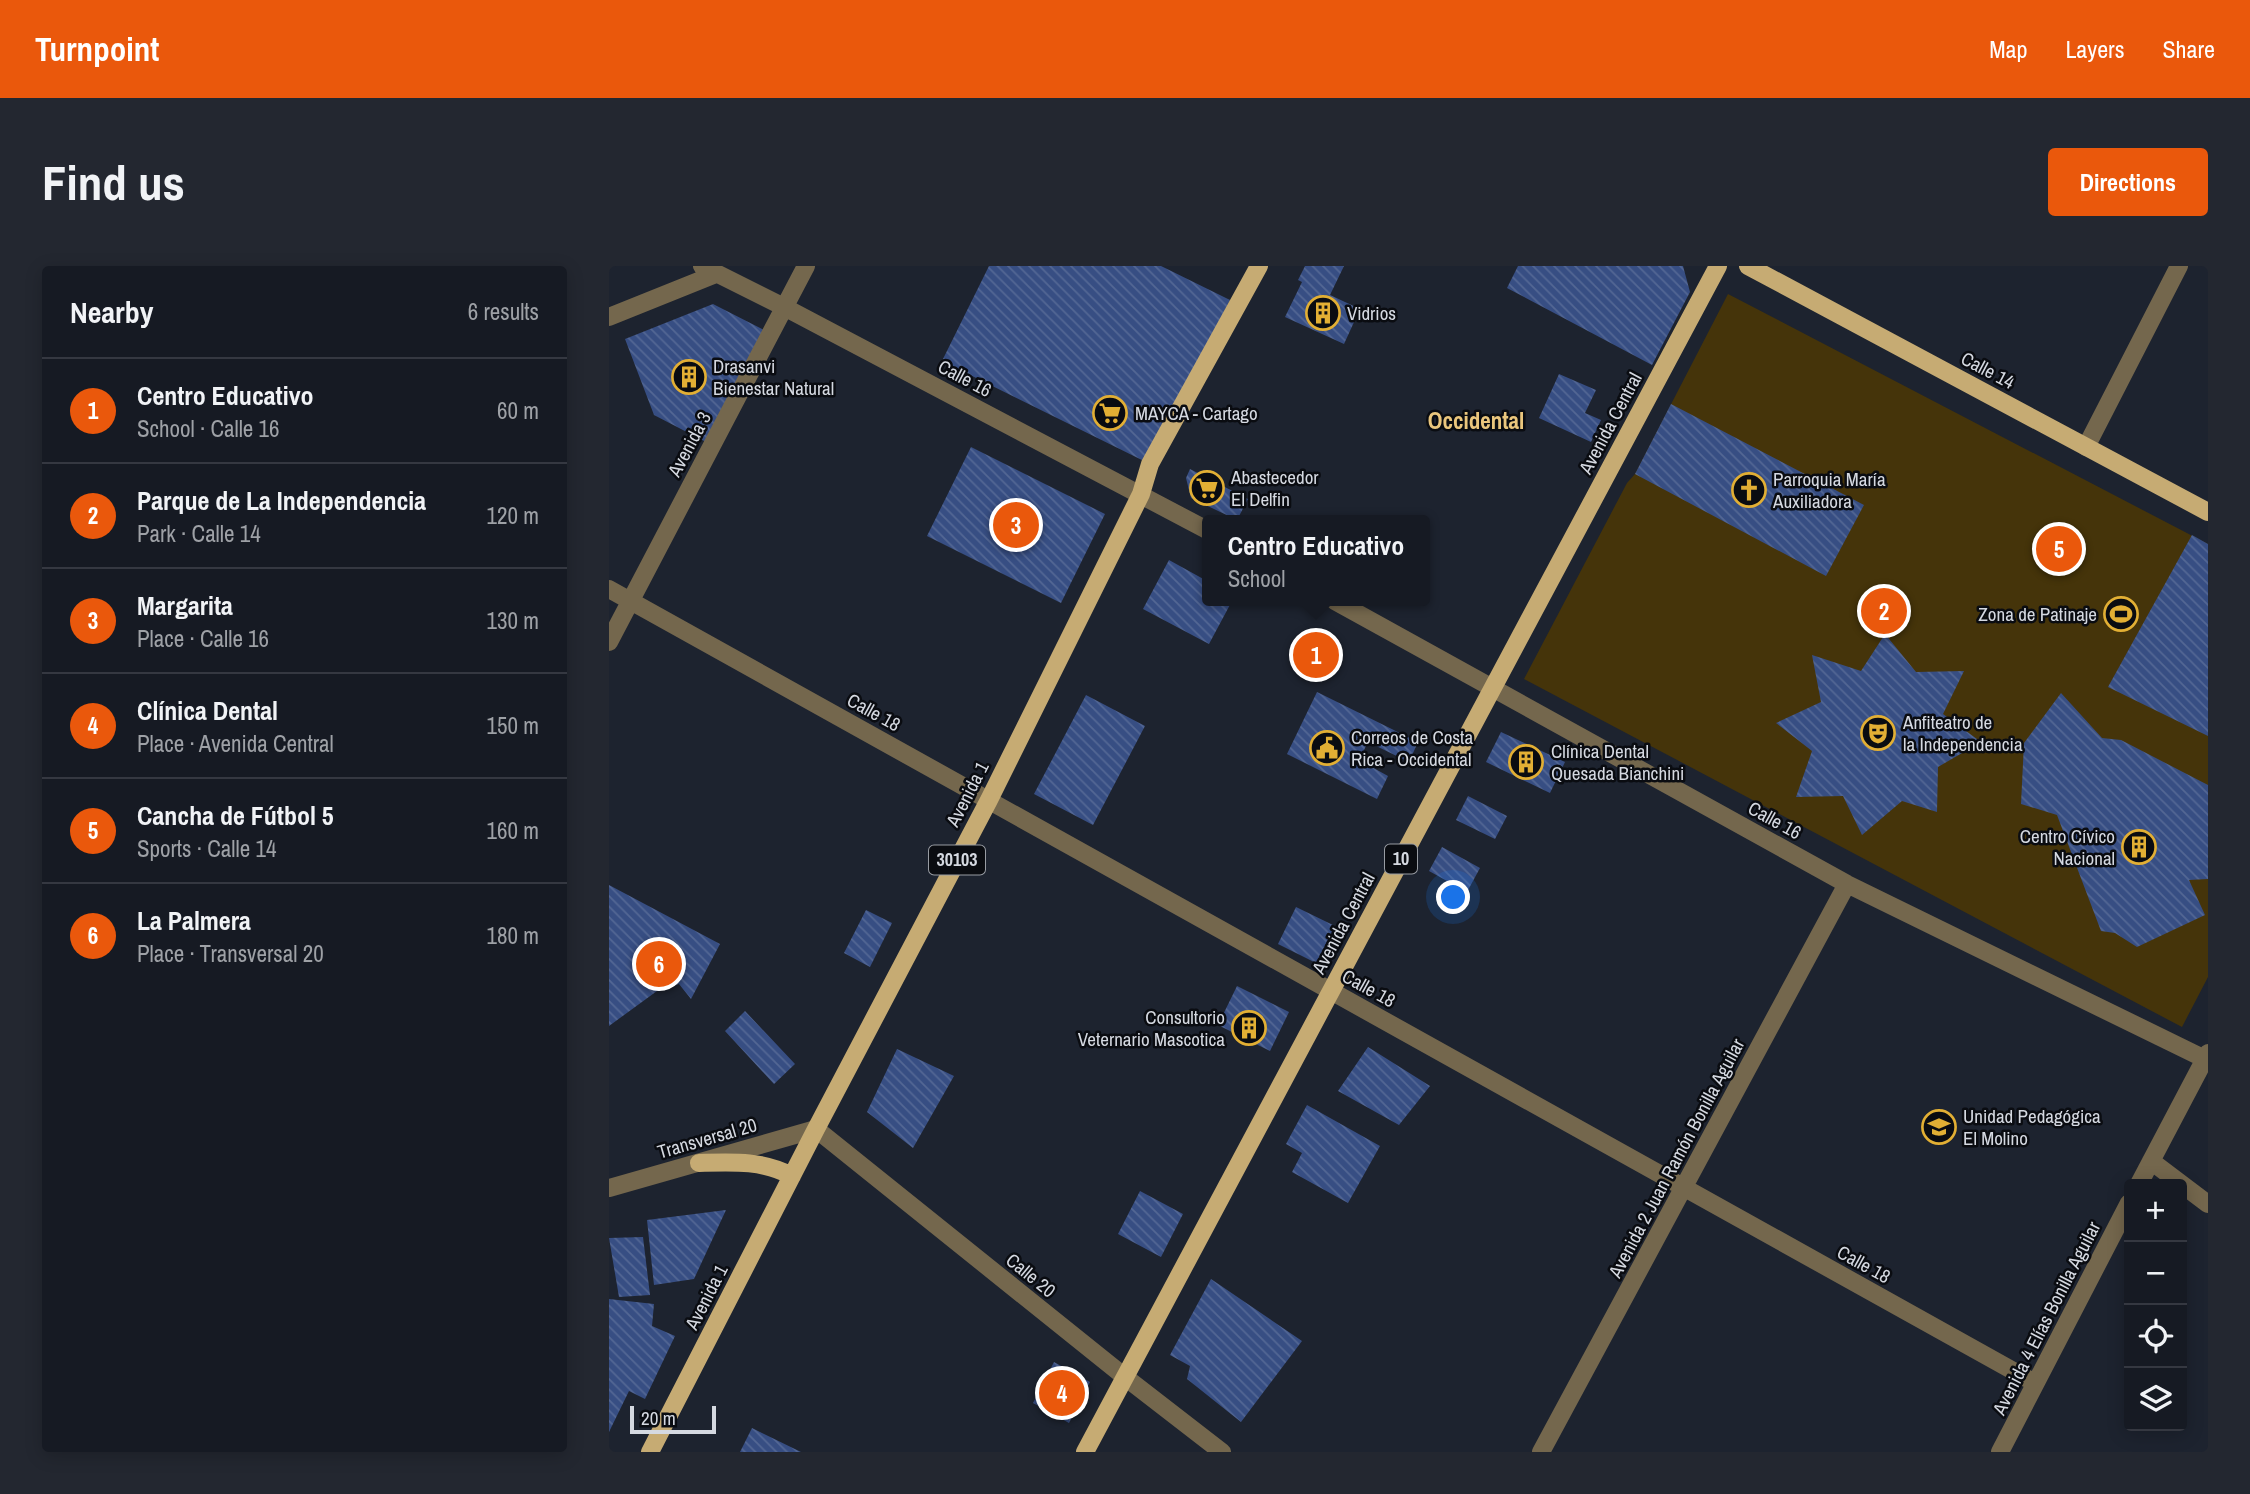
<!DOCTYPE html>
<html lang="en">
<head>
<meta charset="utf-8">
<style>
	body { margin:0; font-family:"Archivo Narrow",sans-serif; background:#232730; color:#f1f3f6 }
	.controls { position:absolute; right:21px; bottom:21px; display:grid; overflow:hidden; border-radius:7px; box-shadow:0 4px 18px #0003 }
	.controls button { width:63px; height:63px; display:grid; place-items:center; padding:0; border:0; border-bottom:2px solid #353841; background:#161a23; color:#f1f3f6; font:35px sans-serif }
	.scale { position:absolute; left:21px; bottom:18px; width:86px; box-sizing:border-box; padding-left:7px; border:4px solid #d5d9e1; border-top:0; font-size:19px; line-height:24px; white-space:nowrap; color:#d5d9e1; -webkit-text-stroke:5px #0a0c11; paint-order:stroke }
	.you { position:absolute; left:845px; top:632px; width:24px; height:24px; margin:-18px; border:5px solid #fff; border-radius:50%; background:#1a73e8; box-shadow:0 0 0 10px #1a73e833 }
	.badge { display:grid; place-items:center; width:46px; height:46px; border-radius:50%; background:#ea580c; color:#fff; font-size:23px; font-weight:700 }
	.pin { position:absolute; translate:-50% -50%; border:4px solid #fff; box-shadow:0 2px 7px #0006 }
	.popup { position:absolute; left:593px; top:249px; width:228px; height:91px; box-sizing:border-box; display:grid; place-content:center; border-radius:7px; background:#161a23; filter:drop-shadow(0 2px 5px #0005); font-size:23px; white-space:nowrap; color:#9ea1a6 }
	.popup b { font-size:26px; color:#f1f3f6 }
	.popup::after { content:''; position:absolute; left:50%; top:100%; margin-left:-14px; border:14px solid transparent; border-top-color:#161a23 }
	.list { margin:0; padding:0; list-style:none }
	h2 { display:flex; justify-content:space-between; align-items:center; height:91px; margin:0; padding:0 28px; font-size:30px }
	h2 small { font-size:23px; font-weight:400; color:#9ea1a6 }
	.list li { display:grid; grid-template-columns:46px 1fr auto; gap:21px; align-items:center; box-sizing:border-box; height:105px; padding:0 28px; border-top:2px solid #353841 }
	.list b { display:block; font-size:26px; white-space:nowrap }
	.list p { margin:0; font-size:23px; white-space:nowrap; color:#9ea1a6 }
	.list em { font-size:23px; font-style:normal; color:#9ea1a6 }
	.icon { flex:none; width:38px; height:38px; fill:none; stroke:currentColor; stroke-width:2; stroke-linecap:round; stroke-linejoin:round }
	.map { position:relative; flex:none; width:1599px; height:1186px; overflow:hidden; border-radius:7px }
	header { display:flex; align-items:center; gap:42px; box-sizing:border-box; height:98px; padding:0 35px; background:#ea580c; color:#fff }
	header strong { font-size:33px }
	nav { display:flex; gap:38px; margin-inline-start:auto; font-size:24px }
	.intro { display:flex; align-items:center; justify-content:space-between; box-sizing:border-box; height:168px; padding:0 42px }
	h1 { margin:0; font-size:49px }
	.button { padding:18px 32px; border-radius:7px; background:#ea580c; color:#fff; font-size:24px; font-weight:700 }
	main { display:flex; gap:42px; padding:0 42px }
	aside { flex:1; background:#161a23; border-radius:7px; box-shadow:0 4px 18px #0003 }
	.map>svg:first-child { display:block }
</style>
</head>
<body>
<header>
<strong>Turnpoint</strong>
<nav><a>Map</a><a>Layers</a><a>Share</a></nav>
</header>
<div class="intro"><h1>Find us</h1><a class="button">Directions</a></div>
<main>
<aside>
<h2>Nearby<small>6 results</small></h2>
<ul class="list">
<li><span class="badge">1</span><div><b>Centro Educativo</b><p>School · Calle 16</p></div><em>60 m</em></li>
<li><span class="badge">2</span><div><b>Parque de La Independencia</b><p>Park · Calle 14</p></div><em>120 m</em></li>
<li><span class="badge">3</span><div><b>Margarita</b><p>Place · Calle 16</p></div><em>130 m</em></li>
<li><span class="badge">4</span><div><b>Clínica Dental</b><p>Place · Avenida Central</p></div><em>150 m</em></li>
<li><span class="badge">5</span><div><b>Cancha de Fútbol 5</b><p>Sports · Calle 14</p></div><em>160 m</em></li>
<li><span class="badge">6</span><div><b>La Palmera</b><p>Place · Transversal 20</p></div><em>180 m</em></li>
</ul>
</aside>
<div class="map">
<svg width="1599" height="1186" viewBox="0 0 1599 1186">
	<defs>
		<pattern id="building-back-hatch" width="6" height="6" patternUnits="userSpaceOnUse" patternTransform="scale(1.75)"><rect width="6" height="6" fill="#374e83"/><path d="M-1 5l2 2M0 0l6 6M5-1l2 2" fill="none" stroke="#536794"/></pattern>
	</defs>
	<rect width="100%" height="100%" fill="#1d232f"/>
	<!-- green -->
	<path fill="#45340a" d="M1119 28 1599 278V711L1573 761 915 413 1018 217 1026 208Z"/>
	<!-- building -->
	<path fill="url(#building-back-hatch)" d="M380 0H552L621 34 541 198 333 95Z
		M696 0H735L721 29 751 43 735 78 676 51 693 16 689 14Z
		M909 0H1074L1081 26 1043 99 898 22Z
		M104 38 155 64 97 176 45 149 16 73Z
		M950 108 987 124 976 147 992 154 982 176 930 152Z
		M1062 138 1255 239 1217 310 1026 208Z
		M362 181 496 248 452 337 318 270Z
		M581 203 639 233 628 254 582 232 577 212Z
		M1583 269 1599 278V470L1499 421Z
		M560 294 598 315V335H623L600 378 534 343Z
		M1276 368 1307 406 1355 405 1334 448 1372 476 1329 501 1328 546 1293 535 1253 569 1234 530 1187 531 1203 485 1167 457 1212 436 1203 389 1252 405Z
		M708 426 809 476 800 496 759 476 750 494 779 510 768 533 678 488Z
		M1452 427 1493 472 1512 474 1599 519V613L1580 614 1596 649 1528 681 1506 667 1492 665 1448 549 1412 538 1415 477Z
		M477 429 536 460 484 559 425 528Z
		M892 466 956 496 941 527 877 496Z
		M859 530 898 550 886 573 847 554Z
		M833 581 871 602 858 626 820 605Z
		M0 619 111 678 82 733 70 718 48 725 0 760Z
		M687 641 726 660 707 697 669 678Z
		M257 644 283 657 261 701 235 687Z
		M628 720 680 746 661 785 609 759Z
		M136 745 186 798 165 818 116 765Z
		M759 781 821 820 790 859 729 825Z
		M288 783 345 810 304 882 258 846Z
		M698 839 771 880 739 937 683 906 693 887 677 878Z
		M531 925 574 948 552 991 509 968Z
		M117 944 85 1013 45 1019 38 954Z
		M34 971 41 1029 10 1031 0 972Z
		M602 1013 693 1075 632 1156 578 1113 581 1100 561 1089Z
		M0 1033 45 1038 43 1060 66 1070 36 1133 20 1125 0 1166Z
		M445 1096 481 1116 460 1157 424 1137Z
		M143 1162 192 1186H131Z"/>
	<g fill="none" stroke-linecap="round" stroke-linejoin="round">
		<!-- minor -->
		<path stroke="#74674d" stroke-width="18" d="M93 0 175 41 598 264
			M0 51 107 8
			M1477 181 1570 0
			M0 323 1426 1117
			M726 335 1238 618 1596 793
			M0 376 197 0
			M1542 895 1599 938
			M1530 918 1599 787
			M0 922 207 863 516 1111 613 1186
			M932 1186 1238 618
			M1391 1186 1520 937"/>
		<!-- major -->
		<path stroke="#c6ab73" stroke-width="18" d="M1139 0 1599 246
			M90 897C123 896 153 894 183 910
			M41 1186 207 863 380 534 532 228 541 198 650 0
			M476 1186 1109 0"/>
	</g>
	<!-- icons -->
	<defs>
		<g id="building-ring" transform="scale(1.75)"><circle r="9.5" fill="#0a0c11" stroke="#e2af34" stroke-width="1.5"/><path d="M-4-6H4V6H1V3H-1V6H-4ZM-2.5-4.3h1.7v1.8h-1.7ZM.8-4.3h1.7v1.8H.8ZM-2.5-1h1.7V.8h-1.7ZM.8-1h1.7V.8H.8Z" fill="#e2af34"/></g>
		<g id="supermarket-ring" transform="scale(1.75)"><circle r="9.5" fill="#0a0c11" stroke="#e2af34" stroke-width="1.5"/><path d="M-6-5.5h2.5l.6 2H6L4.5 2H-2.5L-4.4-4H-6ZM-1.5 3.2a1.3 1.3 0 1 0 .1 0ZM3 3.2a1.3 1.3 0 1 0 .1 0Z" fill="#e2af34"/></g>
		<g id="church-ring" transform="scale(1.75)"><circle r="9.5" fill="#0a0c11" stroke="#e2af34" stroke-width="1.5"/><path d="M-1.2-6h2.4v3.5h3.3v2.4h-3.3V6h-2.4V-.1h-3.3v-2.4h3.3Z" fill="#e2af34"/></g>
		<g id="stadium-ring" transform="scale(1.75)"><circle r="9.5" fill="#0a0c11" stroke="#e2af34" stroke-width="1.5"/><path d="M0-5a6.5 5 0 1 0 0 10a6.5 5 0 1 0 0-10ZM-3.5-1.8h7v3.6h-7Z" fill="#e2af34"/></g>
		<g id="theatre-ring" transform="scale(1.75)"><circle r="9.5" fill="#0a0c11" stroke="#e2af34" stroke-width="1.5"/><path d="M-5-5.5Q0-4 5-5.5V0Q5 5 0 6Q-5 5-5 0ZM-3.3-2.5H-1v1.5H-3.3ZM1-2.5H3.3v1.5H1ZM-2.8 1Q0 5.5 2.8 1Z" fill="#e2af34"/></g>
		<g id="civic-ring" transform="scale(1.75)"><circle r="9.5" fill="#0a0c11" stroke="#e2af34" stroke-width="1.5"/><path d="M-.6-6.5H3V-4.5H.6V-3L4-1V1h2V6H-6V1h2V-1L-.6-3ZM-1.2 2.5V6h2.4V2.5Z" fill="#e2af34"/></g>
		<g id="school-ring" transform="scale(1.75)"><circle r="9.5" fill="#0a0c11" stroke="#e2af34" stroke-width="1.5"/><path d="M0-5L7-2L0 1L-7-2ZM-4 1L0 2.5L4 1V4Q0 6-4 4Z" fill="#e2af34"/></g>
	</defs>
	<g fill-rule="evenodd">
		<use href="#building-ring" x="714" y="47"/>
		<use href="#building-ring" x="80" y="111"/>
		<use href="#supermarket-ring" x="501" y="147"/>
		<use href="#supermarket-ring" x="598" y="222"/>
		<use href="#church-ring" x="1140" y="224"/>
		<use href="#stadium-ring" x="1512" y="348"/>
		<use href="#theatre-ring" x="1269" y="467"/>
		<use href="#civic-ring" x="718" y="482"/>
		<use href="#building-ring" x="917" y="496"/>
		<use href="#building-ring" x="1530" y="581"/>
		<use href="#building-ring" x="640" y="762"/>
		<use href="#school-ring" x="1330" y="861"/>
	</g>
	<g text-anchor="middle" stroke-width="5" stroke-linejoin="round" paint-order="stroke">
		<!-- shield labels -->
		<g fill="#0a0c11" stroke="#989ca3" stroke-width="2">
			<rect x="776" y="578.5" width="32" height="29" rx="5"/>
			<rect x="320" y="579.5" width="56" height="29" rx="5"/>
		</g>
		<g font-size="18" font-weight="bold" fill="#d5d9e1">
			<text x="792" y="599">10</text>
			<text x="348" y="600">30103</text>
		</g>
		<!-- poi labels -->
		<g font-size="19" fill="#d5d9e1" stroke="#0a0c11" text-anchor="start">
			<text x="738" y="54">Vidrios</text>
			<text x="104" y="107">Drasanvi<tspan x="104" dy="22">Bienestar Natural</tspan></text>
			<text x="526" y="154">MAYCA - Cartago</text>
			<text x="622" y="218">Abastecedor<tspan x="622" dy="22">El Delfin</tspan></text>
			<text x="1164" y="220">Parroquia María<tspan x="1164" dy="22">Auxiliadora</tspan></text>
			<text x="1488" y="355" text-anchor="end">Zona de Patinaje</text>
			<text x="1294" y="463">Anfiteatro de<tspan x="1294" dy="22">la Independencia</tspan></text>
			<text x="742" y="478">Correos de Costa<tspan x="742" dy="22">Rica - Occidental</tspan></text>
			<text x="942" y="492">Clínica Dental<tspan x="942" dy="22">Quesada Bianchini</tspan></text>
			<text x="1506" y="577" text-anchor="end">Centro Cívico<tspan x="1506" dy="22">Nacional</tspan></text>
			<text x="616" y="758" text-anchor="end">Consultorio<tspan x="616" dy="22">Veternario Mascotica</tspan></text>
			<text x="1354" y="857">Unidad Pedagógica<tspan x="1354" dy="22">El Molino</tspan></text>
		</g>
		<!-- street labels -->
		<g font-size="19" fill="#d5d9e1" stroke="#0a0c11">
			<text transform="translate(1379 104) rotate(28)" y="7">Calle 14</text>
			<text transform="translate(356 112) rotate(28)" y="7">Calle 16</text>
			<text transform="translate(1001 157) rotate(-62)" y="7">Avenida Central</text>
			<text transform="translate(80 178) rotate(-62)" y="7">Avenida 3</text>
			<text transform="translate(265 446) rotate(29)" y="7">Calle 18</text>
			<text transform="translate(358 528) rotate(-63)" y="7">Avenida 1</text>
			<text transform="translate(1166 554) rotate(29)" y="7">Calle 16</text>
			<text transform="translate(734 657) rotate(-62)" y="7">Avenida Central</text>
			<text transform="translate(760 722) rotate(29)" y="7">Calle 18</text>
			<text transform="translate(98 872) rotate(-16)" y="7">Transversal 20</text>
			<text transform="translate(1067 892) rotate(-62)" y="7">Avenida 2 Juan Ramón Bonilla Aguilar</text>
			<text transform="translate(1255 998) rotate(29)" y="7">Calle 18</text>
			<text transform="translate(422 1009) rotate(39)" y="7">Calle 20</text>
			<text transform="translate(97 1031) rotate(-63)" y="7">Avenida 1</text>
			<text transform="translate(1437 1052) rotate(-63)" y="7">Avenida 4 Elías Bonilla Aguilar</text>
		</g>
		<!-- quarter labels -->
		<g font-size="23" font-weight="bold" fill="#eac67d" stroke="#0a0c11">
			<text x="867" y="163">Occidental</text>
		</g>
	</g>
</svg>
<div class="controls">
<button>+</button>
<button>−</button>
<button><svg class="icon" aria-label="locate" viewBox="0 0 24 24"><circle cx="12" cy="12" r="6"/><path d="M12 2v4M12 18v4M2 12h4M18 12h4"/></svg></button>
<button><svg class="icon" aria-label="layers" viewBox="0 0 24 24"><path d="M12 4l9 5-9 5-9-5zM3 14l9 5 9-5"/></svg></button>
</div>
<div class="scale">20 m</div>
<div class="you"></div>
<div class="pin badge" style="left:707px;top:389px">1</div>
<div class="popup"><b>Centro Educativo</b>School</div>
<div class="pin badge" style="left:1275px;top:345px">2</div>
<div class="pin badge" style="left:407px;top:259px">3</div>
<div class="pin badge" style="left:453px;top:1127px">4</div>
<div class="pin badge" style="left:1450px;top:283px">5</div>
<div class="pin badge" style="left:50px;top:698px">6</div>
</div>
</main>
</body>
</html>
